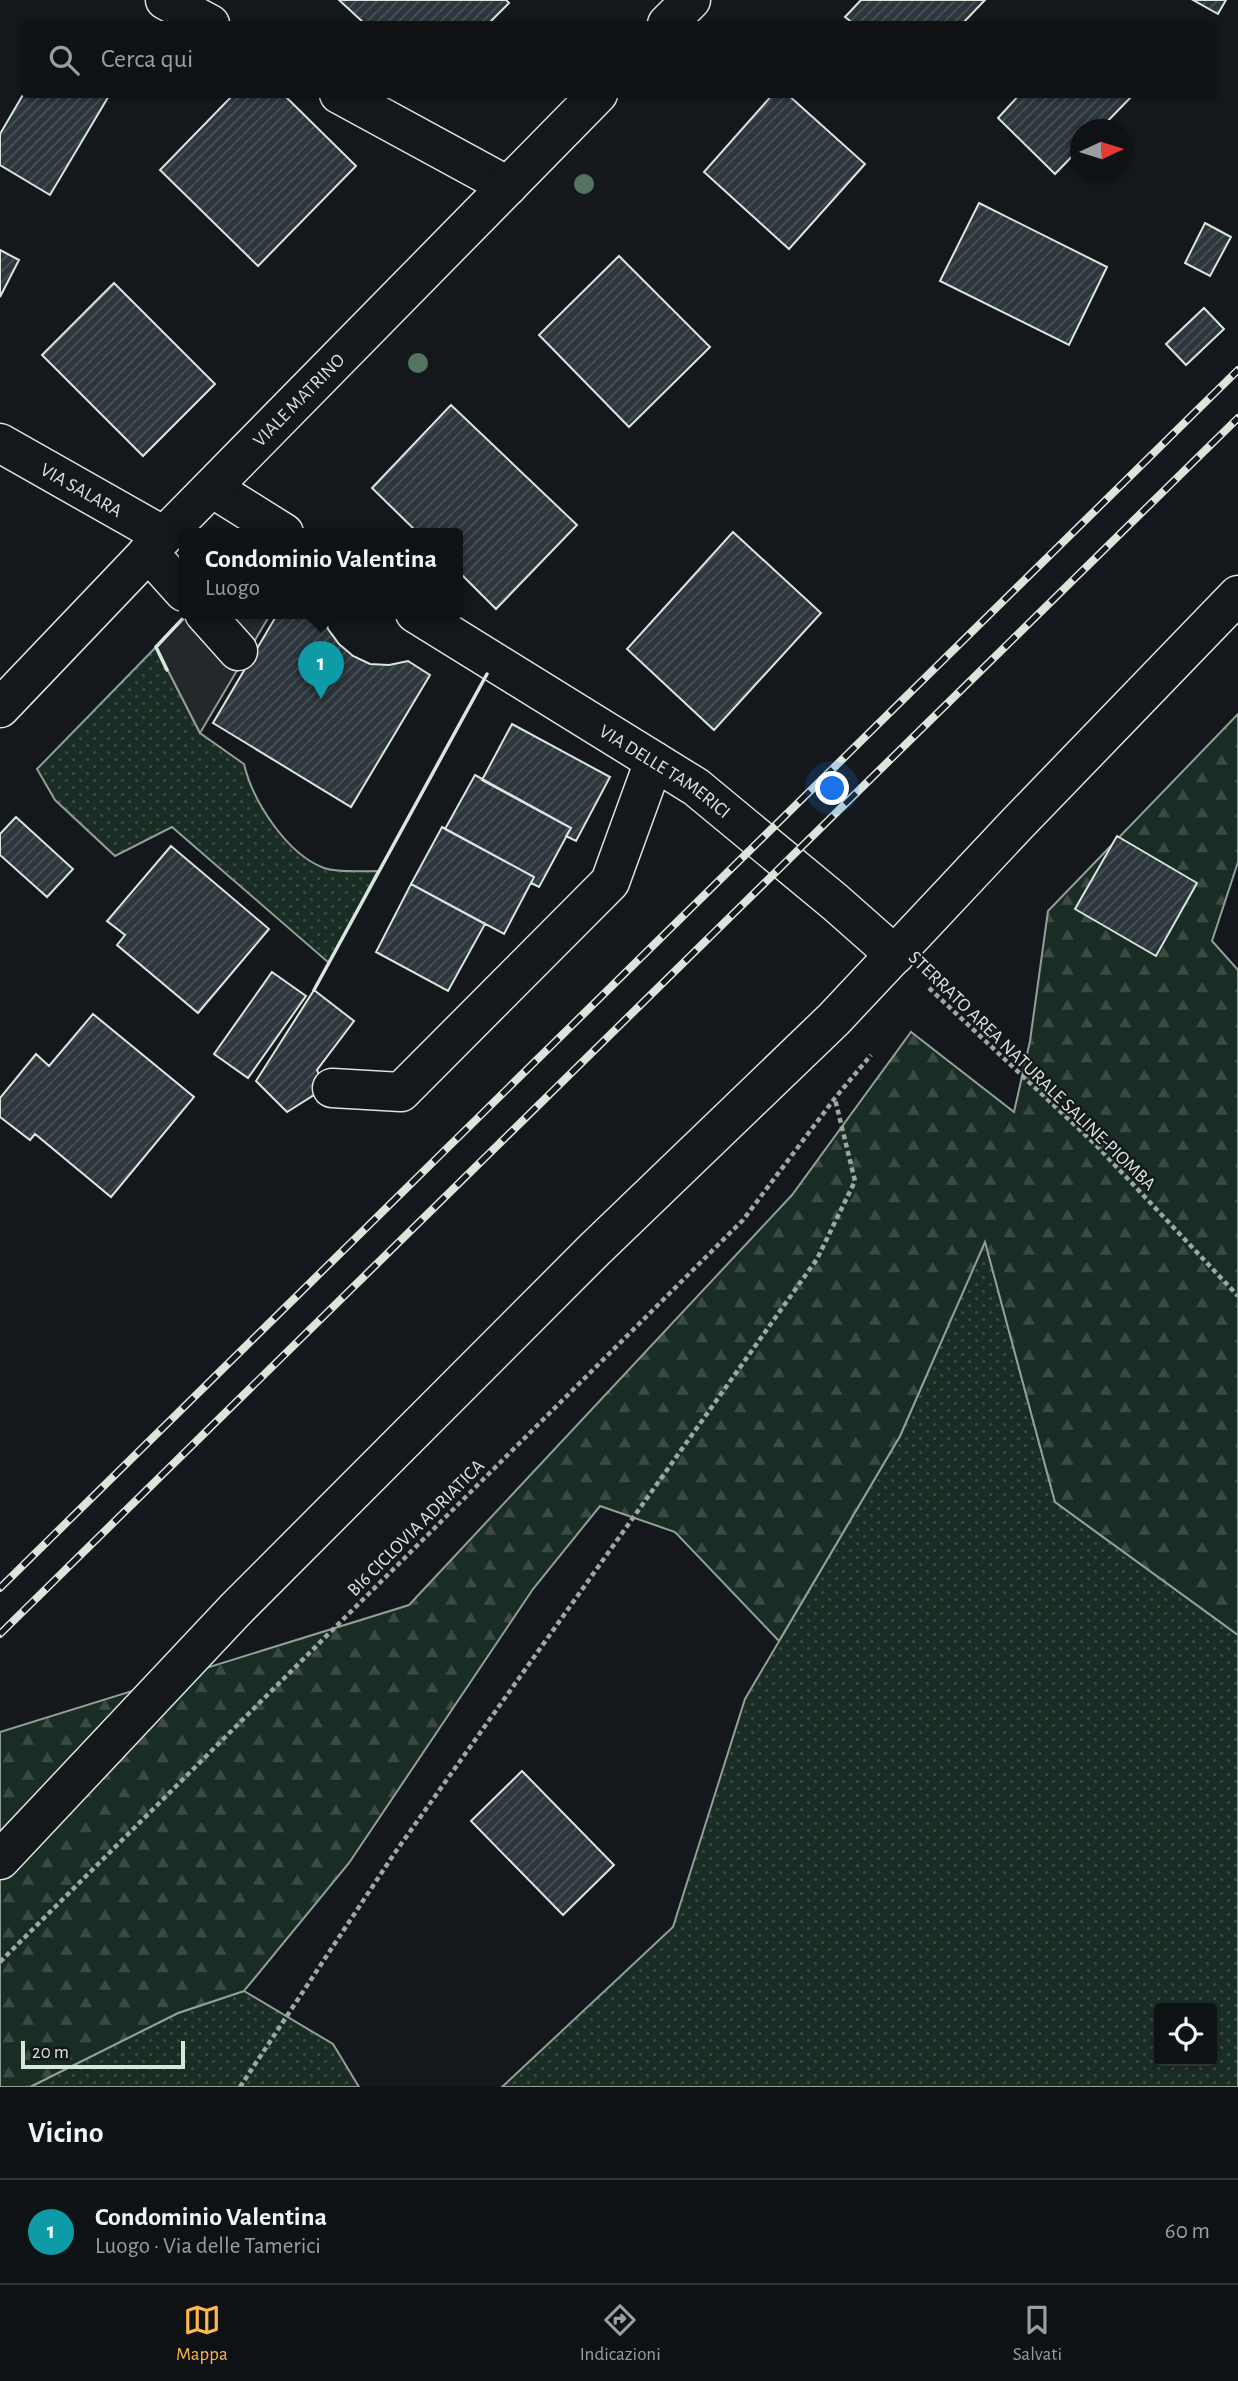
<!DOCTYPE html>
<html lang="it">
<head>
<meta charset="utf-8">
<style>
	body { margin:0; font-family:"Alegreya Sans",sans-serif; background:#181b1e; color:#f1f3f6 }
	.controls { position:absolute; right:21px; bottom:21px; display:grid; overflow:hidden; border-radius:7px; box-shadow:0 2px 5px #0004 }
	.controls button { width:63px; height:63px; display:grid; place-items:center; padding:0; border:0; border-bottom:2px solid #2f3234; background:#0f1215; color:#f1f3f6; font:35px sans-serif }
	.compass { position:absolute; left:1070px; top:119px; width:63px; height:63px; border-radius:50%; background:#0f1215; box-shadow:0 2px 5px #0004; rotate:86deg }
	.scale { position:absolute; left:21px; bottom:18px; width:164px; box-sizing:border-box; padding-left:7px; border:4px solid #d8e6dc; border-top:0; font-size:19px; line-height:24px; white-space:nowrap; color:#d8e6dc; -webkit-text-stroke:5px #14181c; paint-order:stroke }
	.you { position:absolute; left:833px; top:789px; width:24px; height:24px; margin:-18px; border:5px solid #fff; border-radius:50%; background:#1a73e8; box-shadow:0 0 0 10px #1a73e833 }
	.badge { display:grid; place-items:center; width:46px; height:46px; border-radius:50%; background:#ffb74d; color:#fff; font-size:23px; font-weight:700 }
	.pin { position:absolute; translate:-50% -58px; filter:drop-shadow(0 2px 4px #0008) }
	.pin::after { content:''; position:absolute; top:37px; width:24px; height:21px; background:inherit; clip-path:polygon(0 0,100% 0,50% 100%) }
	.popup { position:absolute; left:179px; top:528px; width:284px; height:91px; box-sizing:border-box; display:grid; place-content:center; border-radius:7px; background:#0f1215; filter:drop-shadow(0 2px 5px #0005); font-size:23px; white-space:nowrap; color:#9b9ea0 }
	.popup b { font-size:26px; color:#f1f3f6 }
	.popup::after { content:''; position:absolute; left:50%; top:100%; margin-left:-14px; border:14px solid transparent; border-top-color:#0f1215 }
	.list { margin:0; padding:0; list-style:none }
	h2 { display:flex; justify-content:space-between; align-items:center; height:91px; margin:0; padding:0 28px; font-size:30px }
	h2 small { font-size:23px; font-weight:400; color:#9b9ea0 }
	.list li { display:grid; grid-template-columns:46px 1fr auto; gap:21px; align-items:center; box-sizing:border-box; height:105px; padding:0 28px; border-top:2px solid #2f3234 }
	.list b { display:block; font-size:26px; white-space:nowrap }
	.list p { margin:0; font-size:23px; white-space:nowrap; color:#9b9ea0 }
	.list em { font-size:23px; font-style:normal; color:#9b9ea0 }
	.icon { flex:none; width:38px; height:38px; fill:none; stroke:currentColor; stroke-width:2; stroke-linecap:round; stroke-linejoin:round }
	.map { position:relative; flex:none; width:1238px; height:2087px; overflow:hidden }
	.search { position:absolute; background:#0f1215; box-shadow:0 2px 5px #0004; left:21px; right:21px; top:21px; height:77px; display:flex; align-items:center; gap:18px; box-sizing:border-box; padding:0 24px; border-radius:7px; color:#9b9ea0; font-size:26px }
	.sheet { height:196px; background:#0f1215 }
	nav { display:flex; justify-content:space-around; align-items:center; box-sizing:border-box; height:98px; border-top:2px solid #2f3234; background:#0f1215; font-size:19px; color:#9b9ea0 }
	nav a { display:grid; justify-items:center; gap:4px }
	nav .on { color:#ffb74d }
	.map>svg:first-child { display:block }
</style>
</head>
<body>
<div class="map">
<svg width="1238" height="2087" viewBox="0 0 1238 2087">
	<defs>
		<pattern id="grass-dots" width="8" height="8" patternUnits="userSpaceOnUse" patternTransform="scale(1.75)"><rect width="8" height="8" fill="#1a2d24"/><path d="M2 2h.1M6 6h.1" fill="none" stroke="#3b4b43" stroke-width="1.8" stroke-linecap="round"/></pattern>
		<pattern id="forest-firs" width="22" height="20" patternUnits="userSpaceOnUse" patternTransform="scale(1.75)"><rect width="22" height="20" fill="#1a2d24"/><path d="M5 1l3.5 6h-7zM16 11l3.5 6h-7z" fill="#3b4b43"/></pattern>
		<pattern id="building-hatch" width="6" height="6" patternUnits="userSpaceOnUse" patternTransform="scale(1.75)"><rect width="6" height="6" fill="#2c363c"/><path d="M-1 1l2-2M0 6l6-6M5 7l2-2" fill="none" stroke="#4a5358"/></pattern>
	</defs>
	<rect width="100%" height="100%" fill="#14181c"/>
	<!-- grass -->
	<path fill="url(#grass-dots)" stroke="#939e99" stroke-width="2" fill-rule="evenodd" d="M156 647 200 733 244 764C253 802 287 854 324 868 339 873 362 871 378 871L329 963 172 827 115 856 55 800 37 769Z
		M985 1241 1055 1502 1238 1635V2087H502L673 1927 745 1699 900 1436ZM1159 2008H1212V2061H1159Z
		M244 1991 333 2044 359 2087H30L178 2013Z"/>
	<!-- forest -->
	<path fill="url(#forest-firs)" stroke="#939e99" stroke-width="2" d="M1238 714V862L1212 941 1238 970V1635L1055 1502 985 1242 900 1436 779 1641 675 1532 600 1506 533 1589 349 1863 244 1991 178 2013 30 2087H0V1732L409 1605 792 1195 911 1032 1014 1112 1030 1041 1048 911Z"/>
	<!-- parking -->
	<path fill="#24282b" stroke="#939e99" stroke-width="2" d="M188 613H271L200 733 156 647Z"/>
	<!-- building -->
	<path fill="url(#building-hatch)" stroke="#d8e6dc" stroke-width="2" d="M339 0H506L509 3 488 24H365Z
		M861 0H985L962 24H854L845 17Z
		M1193 0H1226L1218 14Z
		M24 93 110 94 50 195 0 165V134Z
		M234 94H283L356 166 258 266 160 170Z
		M773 94H787L865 164 789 249 704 172Z
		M1020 94H1134L1099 130H1080V148L1055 174 998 118Z
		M979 203 1107 267 1069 345 940 281Z
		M1205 223 1231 237 1210 276 1185 263Z
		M0 250 19 260 0 297Z
		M619 256 710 347 629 427 539 335Z
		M114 283 215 384 143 456 42 355Z
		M1204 308 1224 329 1186 365 1166 344Z
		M451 405 577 525 496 609 458 571V533H418L372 488Z
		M733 532 821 613 714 730 627 649Z
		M278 613H324L328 629 339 644 353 656 370 664 389 665 408 661 430 675 351 807 213 723Z
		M512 724 610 777 576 841 566 836 571 828 482 780Z
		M475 775 571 828 539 887 531 883 534 877 445 829Z
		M16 817 73 869 47 897 0 855V834Z
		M442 827 534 877 504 934 411 884Z
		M1117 836 1197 883 1156 956 1075 909Z
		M171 846 269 929 198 1013 117 945 125 935 107 921Z
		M411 884 485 924 448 991 376 952Z
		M272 972 306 996 248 1078 214 1054Z
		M314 990 354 1021 317 1070 325 1088 287 1112 256 1081Z
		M93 1014 194 1097 111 1197 35 1134 30 1140 0 1117V1098L36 1054 49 1066Z
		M522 1771 614 1865 563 1915 471 1821Z"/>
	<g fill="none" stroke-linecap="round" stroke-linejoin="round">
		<!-- minor casing -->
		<g stroke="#d8e6dc" stroke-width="41">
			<g id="minor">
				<path d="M165 0 210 24"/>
				<path d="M339 94 508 186"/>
				<path id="s1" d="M0 443 164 536"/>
				<path d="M212 488 284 533"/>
				<path d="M148 552 184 592"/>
				<path d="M204 613 238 651"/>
				<path id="s2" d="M415 613 696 787 835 902 895 955"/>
				<path d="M332 1088 401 1092 610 882 654 761"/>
				<path d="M0 1860 235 1610 594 1250 834 1019 1016 825 1238 595"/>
			</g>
		</g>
		<!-- major casing -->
		<g stroke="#d8e6dc" stroke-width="41">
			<g id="major">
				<path d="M667 24 691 0"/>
				<path id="s3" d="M0 708 164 536 598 94"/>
			</g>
		</g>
		<!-- path -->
		<path stroke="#9da8a2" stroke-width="4.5" stroke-dasharray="5 3.5" stroke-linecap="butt" d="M929 988 1096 1145 1238 1296
			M0 1962 743 1220 835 1098 871 1055
			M240 2087 394 1854 817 1259 855 1181 835 1099"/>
		<!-- minor -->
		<use href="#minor" stroke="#14181c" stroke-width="38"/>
		<!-- major -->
		<use href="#major" stroke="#14181c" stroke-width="38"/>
		<!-- rail casing -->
		<g stroke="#d8e6dc" stroke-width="8">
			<path id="rail" d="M0 1588 1238 370
				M0 1634 1238 418"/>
		</g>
		<!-- rail -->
		<use href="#rail" stroke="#14181c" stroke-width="5" stroke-dasharray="16" stroke-linecap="butt"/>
		<!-- wall -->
		<path stroke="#d8e6dc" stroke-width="3.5" d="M167 670 156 647 188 613
			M314 990 487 674"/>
	</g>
	<!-- trees -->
	<g fill="#55745f">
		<circle cx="584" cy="184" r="10"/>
		<circle cx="418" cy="363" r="10"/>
	</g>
	<g text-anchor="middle" stroke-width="5" stroke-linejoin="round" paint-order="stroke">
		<!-- street labels -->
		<g font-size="19" fill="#d8e6dc" stroke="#14181c">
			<text dy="7" stroke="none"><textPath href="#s3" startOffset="429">VIALE MATRINO</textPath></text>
			<text dy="7" stroke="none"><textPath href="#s1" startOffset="94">VIA SALARA</textPath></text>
			<text dy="7" stroke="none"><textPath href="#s2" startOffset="296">VIA DELLE TAMERICI</textPath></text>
			<text transform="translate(1033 1070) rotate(44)" y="7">STERRATO AREA NATURALE SALINE-PIOMBA</text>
			<text transform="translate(415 1527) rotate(-45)" y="7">BI6 CICLOVIA ADRIATICA</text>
		</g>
	</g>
</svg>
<div class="controls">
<button><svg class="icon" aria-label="locate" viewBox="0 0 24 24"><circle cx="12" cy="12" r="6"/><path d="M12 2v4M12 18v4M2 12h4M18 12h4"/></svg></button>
</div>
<svg class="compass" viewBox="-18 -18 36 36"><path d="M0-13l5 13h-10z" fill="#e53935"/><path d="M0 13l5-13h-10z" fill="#9b9ea0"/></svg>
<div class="scale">20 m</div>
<div class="you"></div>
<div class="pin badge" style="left:321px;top:699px;background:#0f9aa8">1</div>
<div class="popup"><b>Condominio Valentina</b>Luogo</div>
<div class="search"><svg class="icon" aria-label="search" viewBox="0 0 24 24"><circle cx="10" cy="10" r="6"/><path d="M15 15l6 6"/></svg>Cerca qui</div>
</div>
<section class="sheet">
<h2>Vicino<small></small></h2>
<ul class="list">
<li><span class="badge" style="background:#0f9aa8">1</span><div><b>Condominio Valentina</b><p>Luogo · Via delle Tamerici</p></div><em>60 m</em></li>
</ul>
</section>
<nav>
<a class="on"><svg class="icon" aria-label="map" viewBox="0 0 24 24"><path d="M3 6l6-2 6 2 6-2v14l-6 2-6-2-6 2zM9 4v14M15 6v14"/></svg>Mappa</a>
<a><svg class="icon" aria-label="directions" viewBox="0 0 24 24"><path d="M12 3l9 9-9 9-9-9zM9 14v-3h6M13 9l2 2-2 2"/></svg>Indicazioni</a>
<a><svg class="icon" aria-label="saved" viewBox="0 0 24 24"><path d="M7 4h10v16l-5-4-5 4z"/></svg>Salvati</a>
</nav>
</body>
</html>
